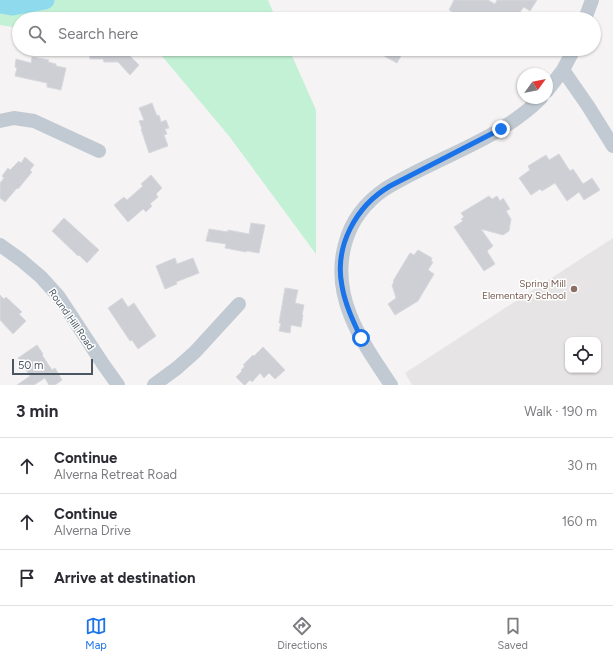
<!DOCTYPE html>
<html lang="en">
<head>
<meta charset="utf-8">
<style>
	body { margin:0; font-family:Figtree,sans-serif; background:#f2f2f3; color:#2b2b33 }
	.controls { position:absolute; right:12px; bottom:12px; display:grid; overflow:hidden; border-radius:8px; box-shadow:0 1px 3px #0004 }
	.controls button { width:36px; height:36px; display:grid; place-items:center; padding:0; border:0; border-bottom:1px solid #e1e1e2; background:#fff; color:#2b2b33; font:20px sans-serif }
	.compass { position:absolute; left:517px; top:68px; width:36px; height:36px; border-radius:50%; background:#fff; box-shadow:0 1px 3px #0004; rotate:57deg }
	.scale { position:absolute; left:12px; bottom:10px; width:81px; box-sizing:border-box; padding-left:4px; border:2px solid #4a5661; border-top:0; font-size:11px; line-height:14px; white-space:nowrap; color:#4a5661; -webkit-text-stroke:3px #fff; paint-order:stroke }
	.stop { position:absolute; width:12px; height:12px; margin:-9px; border:3px solid #1a73e8; border-radius:50%; background:#fff }
	.stop.end { background:#1a73e8; border-color:#fff; box-shadow:0 1px 4px #0008 }
	.list { margin:0; padding:0; list-style:none }
	h2 { display:flex; justify-content:space-between; align-items:center; height:52px; margin:0; padding:0 16px; font-size:17px }
	h2 small { font-size:13px; font-weight:400; color:#7c7c81 }
	.list li { display:grid; grid-template-columns:26px 1fr auto; gap:12px; align-items:center; box-sizing:border-box; height:56px; padding:0 16px; border-top:1px solid #e1e1e2 }
	.list b { display:block; font-size:15px; white-space:nowrap }
	.list p { margin:0; font-size:13px; white-space:nowrap; color:#7c7c81 }
	.list em { font-size:13px; font-style:normal; color:#7c7c81 }
	.icon { flex:none; width:22px; height:22px; fill:none; stroke:currentColor; stroke-width:2; stroke-linecap:round; stroke-linejoin:round }
	.map { position:relative; flex:none; width:613px; height:385px; overflow:hidden }
	.search { position:absolute; background:#fff; box-shadow:0 1px 3px #0004; left:12px; right:12px; top:12px; height:44px; display:flex; align-items:center; gap:10px; box-sizing:border-box; padding:0 14px; border-radius:22px; color:#7c7c81; font-size:15px }
	.sheet { height:220px; background:#fff }
	nav { display:flex; justify-content:space-around; align-items:center; box-sizing:border-box; height:56px; border-top:1px solid #e1e1e2; background:#fff; font-size:11px; color:#7c7c81 }
	nav a { display:grid; justify-items:center; gap:2px }
	nav .on { color:#1a73e8 }
	.map>svg:first-child { display:block }
</style>
</head>
<body>
<div class="map">
<svg width="613" height="385" viewBox="0 0 613 385">
	<rect width="100%" height="100%" fill="#f5f3f3"/>
	<!-- education -->
	<path fill="#e6e4e5" fill-rule="evenodd" d="M613 238V385H412L405 373ZM568 340H598V370H568Z"/>
	<!-- green -->
	<path fill="#c3f1d5" d="M0 0H268L276 19H19V28L0 25Z
		M156 49H289L316 110V254L229 136Z"/>
	<g fill="none" stroke-linecap="round" stroke-linejoin="round">
		<!-- river -->
		<path stroke="#90daee" stroke-width="19" d="M0 4 13 6 45 0"/>
	</g>
	<!-- building -->
	<path fill="#cdcfd5" stroke="#d7d9de" d="M454 0H488L495 4 497 0H537L530 11 524 7 520 12H519L515 19H464L449 10Z
		M89 49H123L139 65 130 75 118 62H104L103 59H90Z
		M371 49H398L403 52 397 63Z
		M32 57 49 60 48 62 56 64V66L66 68 61 90 47 87V83L15 76 17 68 15 67 16 59 31 63Z
		M152 103 157 116 159 115 161 122 166 120 169 128 165 129 167 134 164 135 168 146 149 153 141 129H142L139 121 144 120 139 108Z
		M559 154 570 171 573 169 583 184 592 178 600 190 584 200 579 192 567 201 555 183 542 191 540 189 531 195 519 178 530 170 528 166 546 155 549 160Z
		M25 157 34 165 30 170 32 172 18 189 17 188 5 202 0 198V183L4 178 2 176 8 168 10 170 19 161 21 163Z
		M151 175 162 188 156 194 158 197 150 204 152 206 146 212 143 209 128 222 114 205 124 197 127 200 143 186 141 184Z
		M489 196 492 199 497 196 500 201 503 198 510 209 506 211 511 219 509 231 503 235 481 229 493 246 487 251 495 264 484 271 454 227 463 221 461 219 464 217 461 213Z
		M64 218 99 250 87 263 79 255 78 256 52 231Z
		M251 223 265 225 259 253 247 251 246 252 225 248 226 244 206 241 209 229 228 232V230L249 234Z
		M418 250 432 258 431 261 433 262 428 270 434 274 418 301 395 315 388 304 396 298 392 285 394 282 393 281 410 253 414 255Z
		M175 258 177 264 193 258 199 273 176 282 177 284 165 289 156 266Z
		M285 288 298 290 295 303 304 305 302 315H303L301 327 291 325 290 333 279 331 281 323H279Z
		M0 295 4 299 6 297 22 312 19 314 26 321 13 334 0 320Z
		M122 298 128 307 134 303 156 336 138 349 132 340 130 341 108 308Z
		M37 345 43 354 42 355 52 370 55 368 62 380 55 385H49L45 378 34 385H17L30 376 18 358Z
		M263 347 285 370 275 379 269 373 264 378 260 373 252 382 250 380 245 385H244L236 377 242 371 241 370 245 366 243 365 253 355 254 356Z"/>
	<g fill="none" stroke-linecap="round" stroke-linejoin="round">
		<!-- minor -->
		<path stroke="#c1cad2" stroke-width="14" d="M585 19 592 0
			M563 70 588 106 613 146
			M547 91 563 70 574 49
			M0 121 14 118 34 121 99 151
			M0 245 21 260 41 277 59 297 103 364 118 385
			M154 385 177 368 195 352 239 304
			M391 385C363 343 330 298 345 244 351 221 366 202 385 189 437 157 498 141 541 98"/>
	</g>
	<g fill="none" stroke-linecap="round" stroke-linejoin="round">
		<!-- route -->
		<path stroke="#1a73e8" stroke-width="5" d="M361 338C353 321 345 304 342 286 334 246 356 206 390 186L501 129"/>
	</g>
	<!-- markers -->
	<circle fill="#8d6e63" stroke="#fff" stroke-width="1.5" cx="574" cy="289" r="4"/>
	<g text-anchor="middle" stroke-width="3" stroke-linejoin="round" paint-order="stroke">
		<!-- education labels -->
		<g font-size="10" fill="#785e54" stroke="#fff" text-anchor="end">
			<text x="566" y="287">Spring Mill<tspan x="566" dy="12">Elementary School</tspan></text>
		</g>
		<!-- street labels -->
		<g font-size="10" fill="#4a5661" stroke="#fff">
			<text transform="translate(72 319) rotate(55)" y="4">Round Hill Road</text>
		</g>
	</g>
</svg>
<div class="controls">
<button><svg class="icon" aria-label="locate" viewBox="0 0 24 24"><circle cx="12" cy="12" r="6"/><path d="M12 2v4M12 18v4M2 12h4M18 12h4"/></svg></button>
</div>
<svg class="compass" viewBox="-18 -18 36 36"><path d="M0-13l5 13h-10z" fill="#e53935"/><path d="M0 13l5-13h-10z" fill="#7c7c81"/></svg>
<div class="scale">50 m</div>
<div class="stop" style="left:361px;top:338px"></div>
<div class="stop end" style="left:501px;top:129px"></div>
<div class="search"><svg class="icon" aria-label="search" viewBox="0 0 24 24"><circle cx="10" cy="10" r="6"/><path d="M15 15l6 6"/></svg>Search here</div>
</div>
<section class="sheet">
<h2>3 min<small>Walk · 190 m</small></h2>
<ul class="list">
<li><svg class="icon" aria-label="ahead" viewBox="0 0 24 24"><path d="M12 20V5M6 11l6-6 6 6"/></svg><div><b>Continue</b><p>Alverna Retreat Road</p></div><em>30 m</em></li>
<li><svg class="icon" aria-label="ahead" viewBox="0 0 24 24"><path d="M12 20V5M6 11l6-6 6 6"/></svg><div><b>Continue</b><p>Alverna Drive</p></div><em>160 m</em></li>
<li><svg class="icon" aria-label="arrive" viewBox="0 0 24 24"><path d="M6 21V4h12l-3 4 3 4H6"/></svg><div><b>Arrive at destination</b></div></li>
</ul>
</section>
<nav>
<a class="on"><svg class="icon" aria-label="map" viewBox="0 0 24 24"><path d="M3 6l6-2 6 2 6-2v14l-6 2-6-2-6 2zM9 4v14M15 6v14"/></svg>Map</a>
<a><svg class="icon" aria-label="directions" viewBox="0 0 24 24"><path d="M12 3l9 9-9 9-9-9zM9 14v-3h6M13 9l2 2-2 2"/></svg>Directions</a>
<a><svg class="icon" aria-label="saved" viewBox="0 0 24 24"><path d="M7 4h10v16l-5-4-5 4z"/></svg>Saved</a>
</nav>
</body>
</html>
